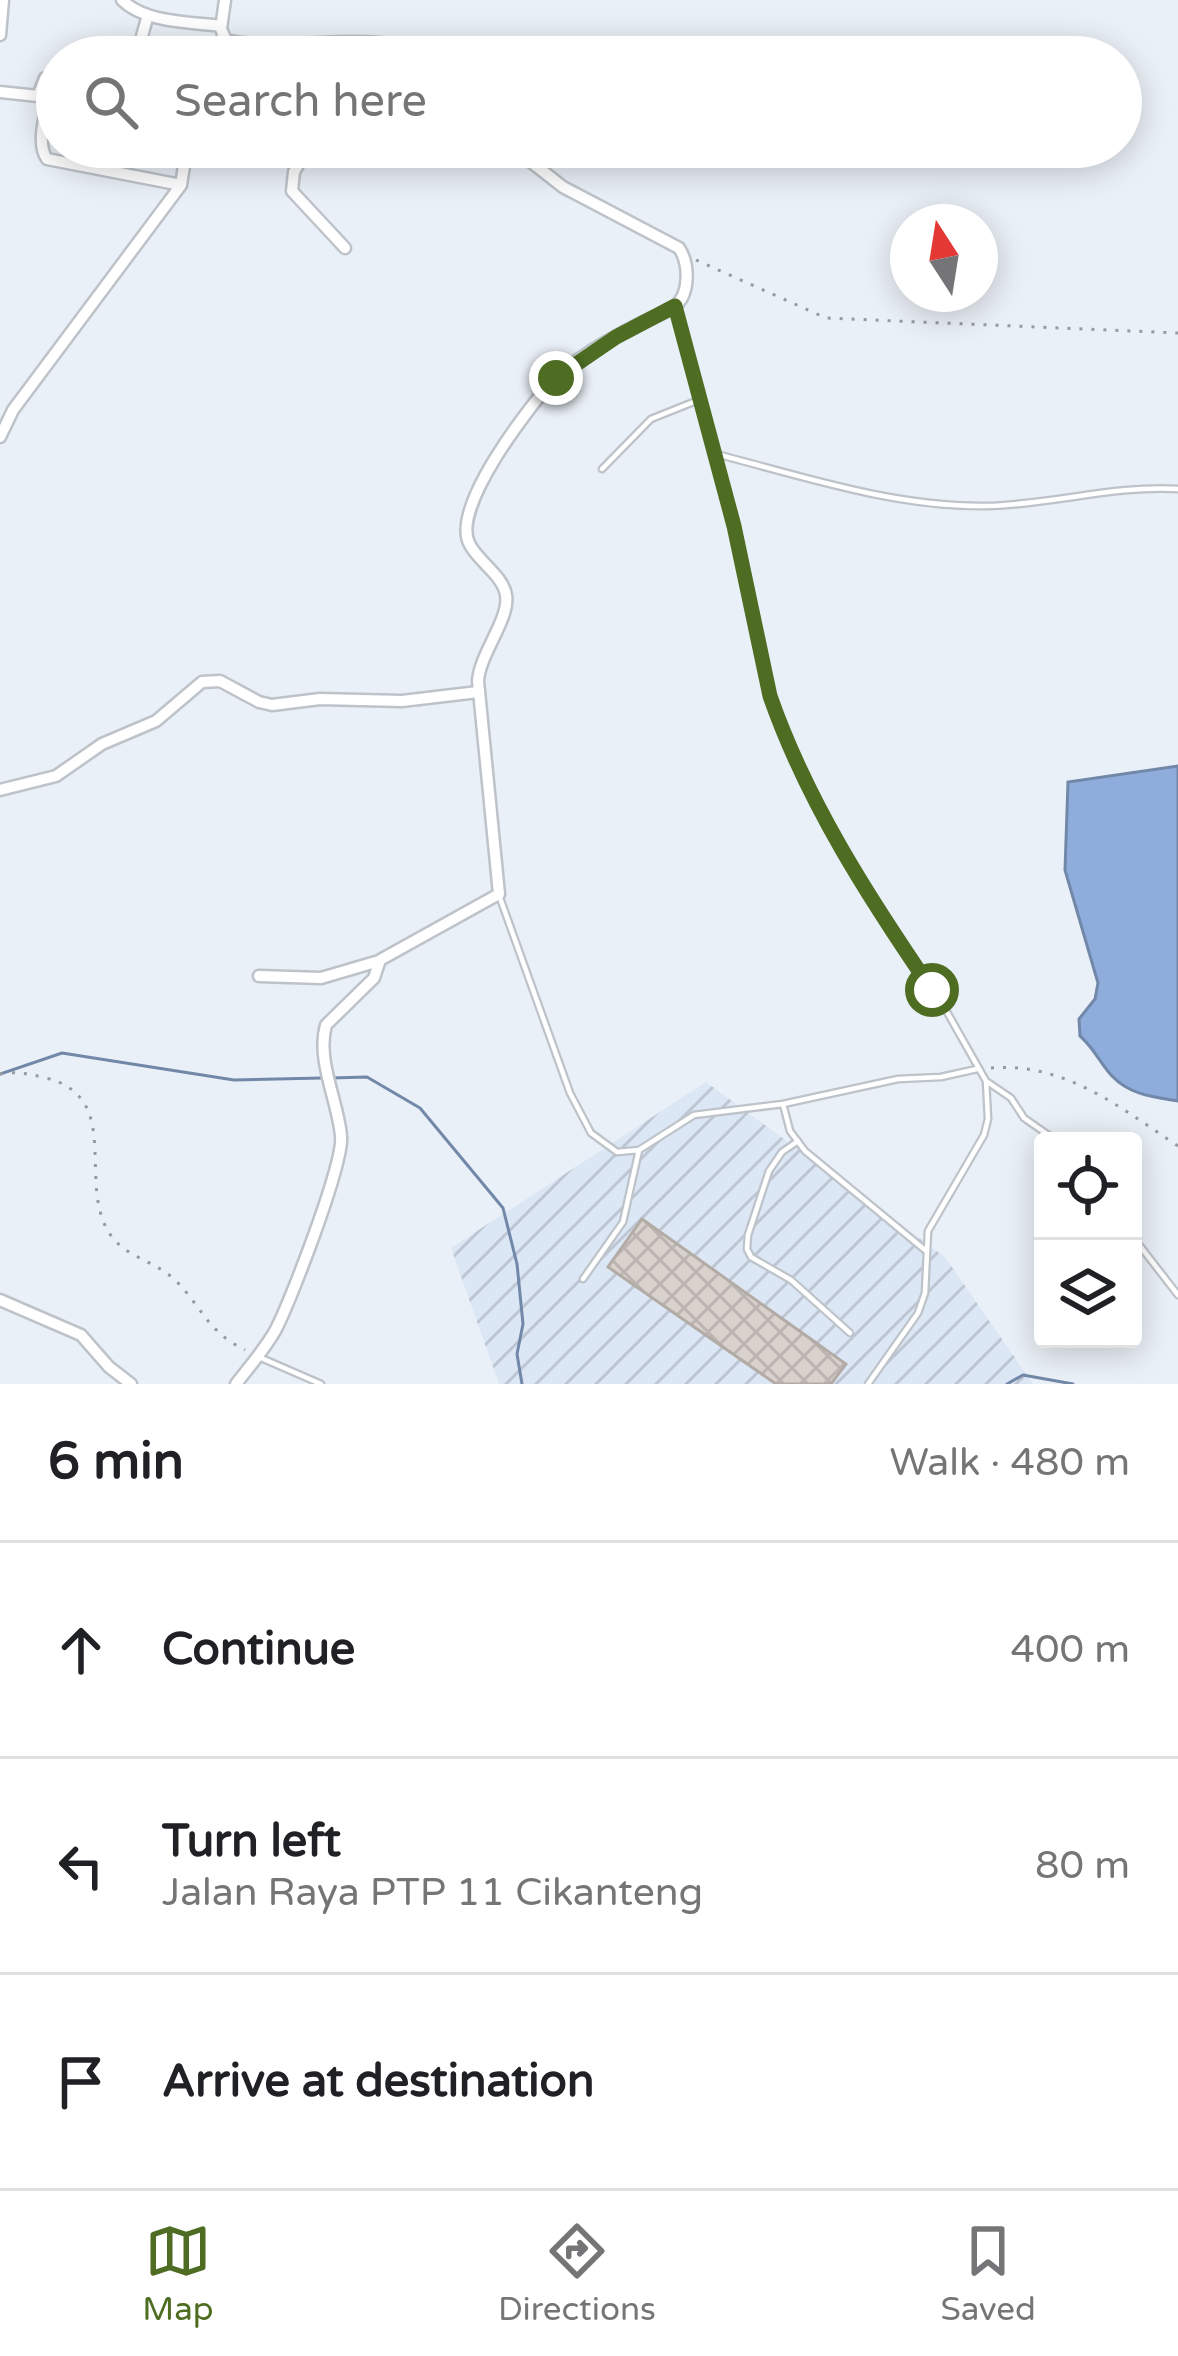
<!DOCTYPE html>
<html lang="en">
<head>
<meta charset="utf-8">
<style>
	body { margin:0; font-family:"Varela Round",sans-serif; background:#f6f6f6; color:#202124 }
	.controls { position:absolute; right:36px; bottom:36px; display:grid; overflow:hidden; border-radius:12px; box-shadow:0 6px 30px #0003 }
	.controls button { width:108px; height:108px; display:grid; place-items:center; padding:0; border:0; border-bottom:3px solid #e0e0e0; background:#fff; color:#202124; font:60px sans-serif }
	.compass { position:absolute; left:890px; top:204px; width:108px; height:108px; border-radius:50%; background:#fff; box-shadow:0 6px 30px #0003; rotate:348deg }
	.stop { position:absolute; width:36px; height:36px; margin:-27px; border:9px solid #4e6d23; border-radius:50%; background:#fff }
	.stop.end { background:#4e6d23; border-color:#fff; box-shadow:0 3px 12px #0008 }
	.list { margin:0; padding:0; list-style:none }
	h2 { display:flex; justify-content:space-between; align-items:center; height:156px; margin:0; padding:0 48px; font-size:51px }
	h2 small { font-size:39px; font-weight:400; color:#757577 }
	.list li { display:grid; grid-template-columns:78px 1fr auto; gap:36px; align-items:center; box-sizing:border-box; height:216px; padding:0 48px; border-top:3px solid #e0e0e0 }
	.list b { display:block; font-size:45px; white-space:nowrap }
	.list p { margin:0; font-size:39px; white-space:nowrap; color:#757577 }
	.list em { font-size:39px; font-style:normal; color:#757577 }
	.icon { flex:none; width:66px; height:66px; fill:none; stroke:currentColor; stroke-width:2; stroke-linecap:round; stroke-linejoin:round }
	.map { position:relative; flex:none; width:1178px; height:1384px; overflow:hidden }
	.search { position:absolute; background:#fff; box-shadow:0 6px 30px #0003; left:36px; right:36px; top:36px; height:132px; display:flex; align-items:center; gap:30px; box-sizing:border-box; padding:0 42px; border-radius:66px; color:#757577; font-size:45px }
	.sheet { height:804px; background:#fff }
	nav { display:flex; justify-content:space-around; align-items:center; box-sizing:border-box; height:168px; border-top:3px solid #e0e0e0; background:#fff; font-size:33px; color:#757577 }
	nav a { display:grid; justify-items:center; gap:6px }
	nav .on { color:#4e6d23 }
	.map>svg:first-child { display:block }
</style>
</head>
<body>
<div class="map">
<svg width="1178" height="1384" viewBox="0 0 1178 1384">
	<defs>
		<pattern id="industrial-furrows" width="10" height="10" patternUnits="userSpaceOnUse" patternTransform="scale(3)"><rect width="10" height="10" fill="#dce7f5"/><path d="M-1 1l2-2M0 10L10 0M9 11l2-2" fill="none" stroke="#bdc6d2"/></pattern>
		<pattern id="building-cross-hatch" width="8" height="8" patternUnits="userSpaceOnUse" patternTransform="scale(3)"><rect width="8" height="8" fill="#d9d1cc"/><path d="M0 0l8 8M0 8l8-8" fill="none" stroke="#bbb4b0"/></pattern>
	</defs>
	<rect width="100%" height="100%" fill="#eaf0f7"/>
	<!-- industrial -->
	<path fill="url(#industrial-furrows)" d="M706 1082 945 1257 1033 1384H499L451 1248Z"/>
	<!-- water -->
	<path fill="#8faddc" stroke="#7288a9" stroke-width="3" d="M1178 766V1101C1153 1097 1130 1095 1112 1076 1100 1063 1094 1048 1080 1036L1079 1019 1095 999 1098 983 1065 870 1068 782Z"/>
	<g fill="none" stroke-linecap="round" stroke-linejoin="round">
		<!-- stream -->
		<path stroke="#7288a9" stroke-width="3" d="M0 1074 62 1053 234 1080 322 1078
			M331 1078 367 1077 420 1108 503 1208 517 1264 523 1324 517 1354 522 1384
			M1007 1384 1023 1375 1073 1384"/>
	</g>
	<!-- building -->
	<path fill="url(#building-cross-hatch)" stroke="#b3aba5" stroke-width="3" d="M642 1219 846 1364 831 1384H776L608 1267Z"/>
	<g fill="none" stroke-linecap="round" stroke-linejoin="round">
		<!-- service casing -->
		<g stroke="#bec3ca" stroke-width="9">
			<path id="service" d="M676 309 734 526 770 696 798 768 880 913 947 1012 986 1081 1011 1098 1024 1118 1057 1141
				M716 454C805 477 894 507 986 506 1050 505 1114 485 1178 489
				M602 469 651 419 701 399
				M500 898 570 1093 591 1133 617 1152 639 1150 694 1115 783 1104 898 1079 941 1077 977 1069
				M783 1104 790 1131 805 1151 925 1250
				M798 1141 782 1152 769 1171 748 1235 747 1249 751 1257 791 1280 850 1333
				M1133 1237 1178 1295
				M583 1279 623 1222 639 1150
				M259 1357 321 1384
				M868 1384 918 1313 925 1293 928 1231 984 1135 988 1119 986 1081"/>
		</g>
		<!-- minor casing -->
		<g stroke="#bec3ca" stroke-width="15">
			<path id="minor" d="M122 0C145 23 190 22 221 26
				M225 0 221 29 226 40C290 55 374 26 430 57
				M0 35 3 0
				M136 57 148 15
				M220 57 222 38
				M0 92 38 96 45 78 57 75
				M57 105 47 104C44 121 37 145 47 159L181 185
				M308 147 294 172 292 191 345 248
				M0 437 13 410 181 185 187 147
				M0 790 56 776 102 744 156 721 202 682 220 681 259 702 272 705 320 699 402 701 478 692
				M259 976 321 978 379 961
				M0 1300 81 1335 109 1367 131 1384
				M236 1384C250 1366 264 1350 275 1331 290 1303 344 1163 341 1136 338 1101 316 1060 326 1025L374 978 380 960 499 894 478 681C480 653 510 619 506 595 503 575 477 561 469 543 452 507 526 411 550 384 575 357 609 340 641 323 651 318 665 313 674 307 691 294 689 263 679 248L563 187 512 147"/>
		</g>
		<!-- path -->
		<path stroke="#959a9e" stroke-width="3" stroke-dasharray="3 9" stroke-linecap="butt" d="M696 260 826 318 1178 333
			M991 1068C1065 1062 1119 1107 1178 1146
			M0 1074C17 1071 30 1074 46 1078 126 1098 74 1186 112 1237 127 1257 156 1262 174 1279 203 1307 205 1330 245 1350"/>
		<!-- service -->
		<use href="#service" stroke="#fff" stroke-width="4.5"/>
		<!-- minor -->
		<use href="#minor" stroke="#fff" stroke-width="10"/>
	</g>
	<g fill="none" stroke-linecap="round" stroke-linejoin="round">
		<!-- route -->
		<path stroke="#4e6d23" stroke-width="15" d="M556 378 616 337 675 306 734 526 770 696C807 802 869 898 932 990"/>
	</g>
</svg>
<div class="controls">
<button><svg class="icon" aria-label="locate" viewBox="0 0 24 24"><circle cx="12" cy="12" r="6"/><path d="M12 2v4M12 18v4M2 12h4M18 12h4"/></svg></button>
<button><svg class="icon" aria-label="layers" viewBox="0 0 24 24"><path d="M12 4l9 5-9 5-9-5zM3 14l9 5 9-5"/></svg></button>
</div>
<svg class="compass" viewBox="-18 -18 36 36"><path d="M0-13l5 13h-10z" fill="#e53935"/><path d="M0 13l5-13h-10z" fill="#757577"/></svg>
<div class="stop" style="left:932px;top:990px"></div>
<div class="stop end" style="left:556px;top:378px"></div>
<div class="search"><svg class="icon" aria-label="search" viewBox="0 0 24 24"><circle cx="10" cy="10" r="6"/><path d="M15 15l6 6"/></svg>Search here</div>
</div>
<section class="sheet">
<h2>6 min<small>Walk · 480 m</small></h2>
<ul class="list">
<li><svg class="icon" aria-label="ahead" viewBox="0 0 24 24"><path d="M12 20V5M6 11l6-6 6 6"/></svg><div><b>Continue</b></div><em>400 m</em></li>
<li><svg class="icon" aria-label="left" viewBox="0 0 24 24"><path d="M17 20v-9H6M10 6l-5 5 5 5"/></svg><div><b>Turn left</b><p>Jalan Raya PTP 11 Cikanteng</p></div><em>80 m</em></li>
<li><svg class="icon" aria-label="arrive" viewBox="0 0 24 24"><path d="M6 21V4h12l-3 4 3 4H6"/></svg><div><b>Arrive at destination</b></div></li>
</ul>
</section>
<nav>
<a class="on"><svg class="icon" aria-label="map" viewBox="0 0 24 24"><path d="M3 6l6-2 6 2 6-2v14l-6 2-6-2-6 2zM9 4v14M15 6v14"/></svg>Map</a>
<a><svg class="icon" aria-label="directions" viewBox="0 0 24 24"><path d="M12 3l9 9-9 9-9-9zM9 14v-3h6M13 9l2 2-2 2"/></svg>Directions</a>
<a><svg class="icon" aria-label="saved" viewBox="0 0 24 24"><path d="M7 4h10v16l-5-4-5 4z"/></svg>Saved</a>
</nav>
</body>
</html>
